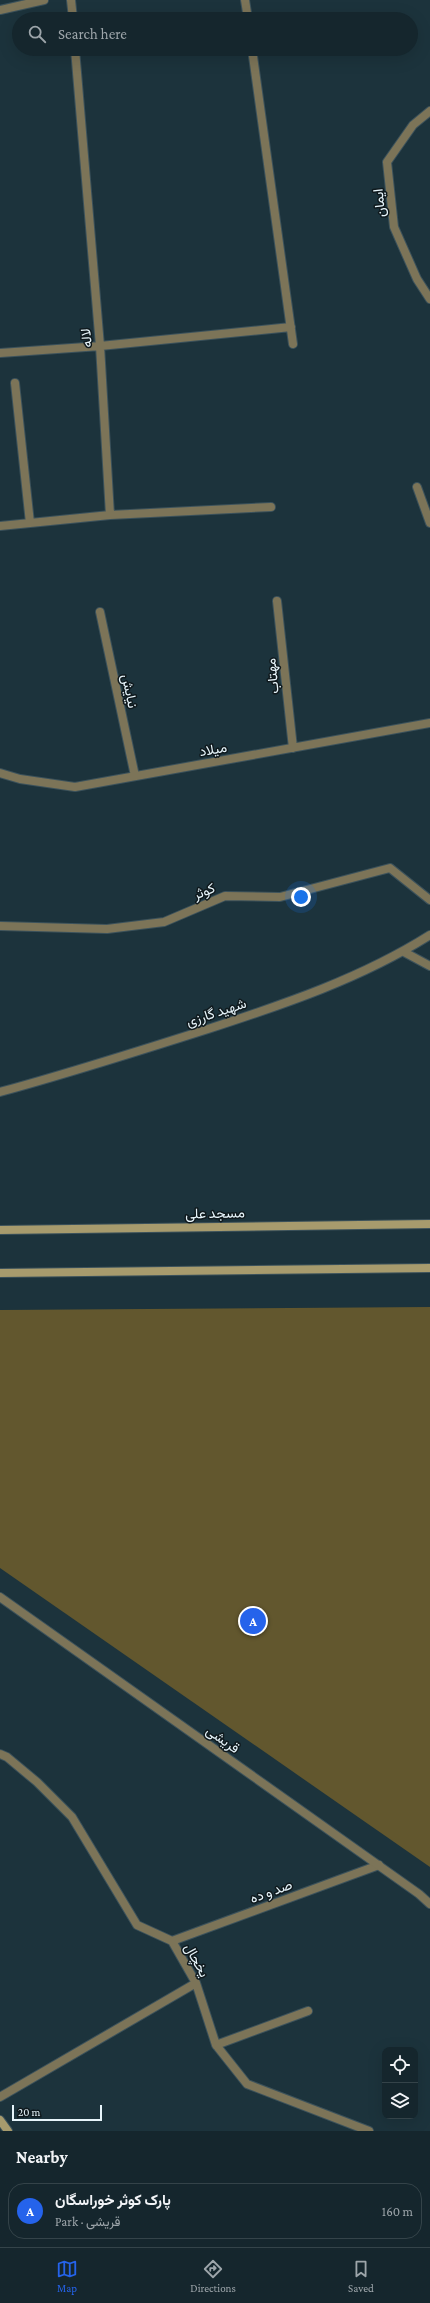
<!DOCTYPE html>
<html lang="en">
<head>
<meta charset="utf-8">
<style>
	body { margin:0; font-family:"Crimson Pro",Vazirmatn,serif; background:#223239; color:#f1f3f6 }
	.controls { position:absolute; right:12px; bottom:12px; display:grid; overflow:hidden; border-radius:8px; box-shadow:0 4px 16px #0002 }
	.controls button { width:36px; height:36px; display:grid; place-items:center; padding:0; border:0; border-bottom:1px solid #344349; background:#15262d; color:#f1f3f6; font:20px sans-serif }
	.scale { position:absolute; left:12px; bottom:10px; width:90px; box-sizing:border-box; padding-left:4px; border:2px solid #e7f5fb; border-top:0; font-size:11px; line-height:14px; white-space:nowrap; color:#e7f5fb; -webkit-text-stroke:3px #0f191d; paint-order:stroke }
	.you { position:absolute; left:301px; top:897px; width:14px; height:14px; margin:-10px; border:3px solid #fff; border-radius:50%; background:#1a73e8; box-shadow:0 0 0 6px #1a73e833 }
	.badge { display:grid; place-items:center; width:26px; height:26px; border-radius:50%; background:#2563eb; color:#fff; font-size:13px; font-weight:700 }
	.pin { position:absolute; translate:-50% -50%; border:2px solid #fff; box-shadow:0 1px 4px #0006 }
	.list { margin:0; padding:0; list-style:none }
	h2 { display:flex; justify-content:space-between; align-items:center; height:52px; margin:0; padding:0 16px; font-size:17px }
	h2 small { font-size:13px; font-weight:400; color:#9da5aa }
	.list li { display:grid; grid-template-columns:26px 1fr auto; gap:12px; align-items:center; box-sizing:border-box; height:56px; margin:0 8px 8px; padding:0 8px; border:1px solid #344349; border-radius:16px }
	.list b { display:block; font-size:15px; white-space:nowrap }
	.list p { margin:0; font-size:13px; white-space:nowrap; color:#9da5aa }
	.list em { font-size:13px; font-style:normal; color:#9da5aa }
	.icon { flex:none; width:22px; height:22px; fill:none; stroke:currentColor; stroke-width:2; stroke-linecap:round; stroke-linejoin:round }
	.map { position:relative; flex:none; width:430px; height:2131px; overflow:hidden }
	.search { position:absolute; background:#15262d; box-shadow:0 4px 16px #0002; left:12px; right:12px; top:12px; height:44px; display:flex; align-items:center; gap:10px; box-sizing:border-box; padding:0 14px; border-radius:22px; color:#9da5aa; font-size:15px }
	.sheet { height:116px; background:#15262d }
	nav { display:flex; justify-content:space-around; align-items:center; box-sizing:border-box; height:56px; border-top:1px solid #344349; background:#15262d; font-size:11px; color:#9da5aa }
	nav a { display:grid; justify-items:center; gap:2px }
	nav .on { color:#2563eb }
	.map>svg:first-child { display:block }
</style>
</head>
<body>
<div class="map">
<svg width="430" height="2131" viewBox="0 0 430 2131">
	<rect width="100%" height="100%" fill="#1c333c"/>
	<!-- green -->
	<path fill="#62572e" d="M430 1307V1867L0 1568V1310Z"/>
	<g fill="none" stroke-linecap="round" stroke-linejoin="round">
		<!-- minor casing -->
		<g stroke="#3c525b" stroke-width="10">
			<path id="minor" d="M71 0 73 19
				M245 0 248 19
				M0 10 44 0
				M252 49 293 344
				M430 111 413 125 387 162 394 227 417 279 430 299
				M0 353 100 346 291 327
				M15 383 30 523
				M417 487 430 523
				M110 515 271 507
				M0 526 110 515 100 346 75 49
				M277 601 293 748
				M100 612 135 776
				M0 773 20 779 75 787 430 723
				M0 926 107 929 164 922 225 896 280 897 390 868 430 900
				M404 952 430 966
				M0 1092C70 1073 139 1051 208 1029 285 1004 362 978 430 935
				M0 1754 7 1757 37 1782 72 1817 137 1925 172 1941 196 1983 216 2045 247 2084 369 2131
				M172 1941 379 1865
				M216 2045 308 2011
				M0 2097 196 1983"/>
		</g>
		<!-- tertiary casing -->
		<g stroke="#3c525b" stroke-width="10">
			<path id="tertiary" d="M0 1597 419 1894 430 1904"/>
		</g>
		<!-- secondary casing -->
		<g stroke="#3c525b" stroke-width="10">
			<path id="secondary" d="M0 1230 430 1224
				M0 1273 430 1268
				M0 2120 8 2131"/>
		</g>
		<!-- minor -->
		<use href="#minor" stroke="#7c7458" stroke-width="8"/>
		<!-- tertiary -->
		<use href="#tertiary" stroke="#7c7458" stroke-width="8"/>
		<!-- secondary -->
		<use href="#secondary" stroke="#a79b6d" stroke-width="8"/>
	</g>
	<g text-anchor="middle" stroke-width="3" stroke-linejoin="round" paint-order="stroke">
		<!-- street labels -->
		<g font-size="14" fill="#e7f5fb" stroke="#0f191d">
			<text transform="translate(379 203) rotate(-96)" y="5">ایمان</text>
			<text transform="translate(86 338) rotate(-94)" y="5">لاله</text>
			<text transform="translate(272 676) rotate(-96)" y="5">مهتاب</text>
			<text transform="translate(130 691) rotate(78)" y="5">نیایش</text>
			<text transform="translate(213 749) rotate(-10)" y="5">میلاد</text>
			<text transform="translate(204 891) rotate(-22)" y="5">کوثر</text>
			<text transform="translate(216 1012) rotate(-18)" y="5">شهید گارزی</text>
			<text transform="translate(215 1213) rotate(-1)" y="5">مسجد علی</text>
			<text transform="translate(223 1739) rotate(35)" y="5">قریشی</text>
			<text transform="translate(271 1891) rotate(-20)" y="5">صد و ده</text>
			<text transform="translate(197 1960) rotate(61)" y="5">یخچال</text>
		</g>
	</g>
</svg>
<div class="controls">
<button><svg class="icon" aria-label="locate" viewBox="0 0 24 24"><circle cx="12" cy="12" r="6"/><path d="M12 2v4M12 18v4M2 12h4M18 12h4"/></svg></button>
<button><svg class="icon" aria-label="layers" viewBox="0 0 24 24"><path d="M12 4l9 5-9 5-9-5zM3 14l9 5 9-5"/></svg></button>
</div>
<div class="scale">20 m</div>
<div class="you"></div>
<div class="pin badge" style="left:253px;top:1621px">A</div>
<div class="search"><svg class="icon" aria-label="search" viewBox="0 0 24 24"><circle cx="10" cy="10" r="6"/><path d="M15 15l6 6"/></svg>Search here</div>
</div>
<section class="sheet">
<h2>Nearby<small></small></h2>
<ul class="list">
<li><span class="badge">A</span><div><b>پارک کوثر خوراسگان</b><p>Park · قریشی</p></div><em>160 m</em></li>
</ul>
</section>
<nav>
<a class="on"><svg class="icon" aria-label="map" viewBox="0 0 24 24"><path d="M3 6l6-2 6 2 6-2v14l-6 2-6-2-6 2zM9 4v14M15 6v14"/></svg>Map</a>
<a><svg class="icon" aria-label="directions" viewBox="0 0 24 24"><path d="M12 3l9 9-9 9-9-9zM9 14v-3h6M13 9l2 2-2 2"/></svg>Directions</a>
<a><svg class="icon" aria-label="saved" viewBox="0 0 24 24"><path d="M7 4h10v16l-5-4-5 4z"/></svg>Saved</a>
</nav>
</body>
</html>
